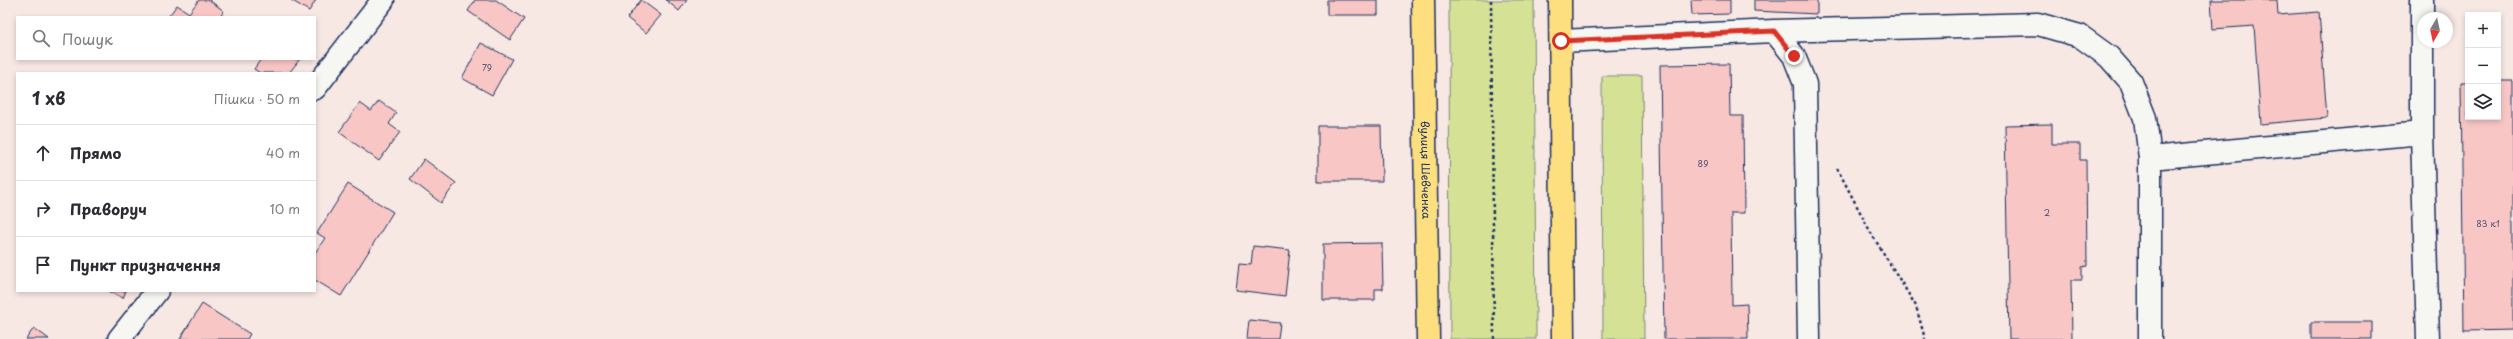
<!DOCTYPE html>
<html lang="uk">
<head>
<meta charset="utf-8">
<style>
	body { margin:0; font-family:"Playpen Sans",sans-serif; background:#f2f2f3; color:#2b2b33 }
	.controls { position:absolute; right:12px; top:12px; display:grid; overflow:hidden; border-radius:0px; box-shadow:0 2px 6px #0003 }
	.controls button { width:36px; height:36px; display:grid; place-items:center; padding:0; border:0; border-bottom:1px solid #e1e1e2; background:#fff; color:#2b2b33; font:20px sans-serif }
	.compass { position:absolute; left:2417px; top:12px; width:36px; height:36px; border-radius:50%; background:#fff; box-shadow:0 2px 6px #0003; rotate:189deg }
	.stop { position:absolute; width:12px; height:12px; margin:-9px; border:3px solid #d93025; border-radius:50%; background:#fff }
	.stop.end { background:#d93025; border-color:#fff; box-shadow:0 1px 4px #0008 }
	.list { margin:0; padding:0; list-style:none }
	h2 { display:flex; justify-content:space-between; align-items:center; height:52px; margin:0; padding:0 16px; font-size:17px }
	h2 small { font-size:13px; font-weight:400; color:#7c7c81 }
	.list li { display:grid; grid-template-columns:26px 1fr auto; gap:12px; align-items:center; box-sizing:border-box; height:56px; padding:0 16px; border-top:1px solid #e1e1e2 }
	.list b { display:block; font-size:15px; white-space:nowrap }
	.list em { font-size:13px; font-style:normal; color:#7c7c81 }
	.icon { flex:none; width:22px; height:22px; fill:none; stroke:currentColor; stroke-width:2; stroke-linecap:round; stroke-linejoin:round }
	.map { position:relative; flex:none; width:2513px; height:339px; overflow:hidden }
	.search { position:absolute; background:#fff; box-shadow:0 2px 6px #0003; left:16px; top:16px; width:300px; height:44px; display:flex; align-items:center; gap:10px; box-sizing:border-box; padding:0 14px; border-radius:0px; color:#7c7c81; font-size:15px }
	.panel { position:absolute; background:#fff; box-shadow:0 2px 6px #0003; left:16px; top:72px; width:300px; height:220px; border-radius:0px }
	.map>svg:first-child { display:block }
</style>
</head>
<body>
<div class="map">
<svg width="2513" height="339" viewBox="0 0 2513 339">
	<rect width="100%" height="100%" fill="#f7e8e4"/>
	<filter id="ink" filterUnits="userSpaceOnUse"><feTurbulence type="fractalNoise" baseFrequency=".025" numOctaves="2"/><feDisplacementMap in="SourceGraphic" scale="8" xChannelSelector="R" yChannelSelector="G"/><feConvolveMatrix kernelMatrix="1 2 1 2 8 2 1 2 1" color-interpolation-filters="sRGB"/></filter>
	<g filter="url(#ink)">
		<!-- green -->
		<path fill="#d5e295" stroke="#78887a" d="M1449 0H1534L1536 339H1450Z
			M1602 76H1642L1644 339H1603Z"/>
		<!-- building -->
		<path fill="#f8c7c5" stroke="#1b2f5e" d="M199 0H209L224 11 220 17H168L177 5 189 13Z
			M291 0H316L309 11Z
			M475 0H496L524 19 510 40 468 11Z
			M641 0 661 15 646 33 627 18Z
			M666 0H687L679 11Z
			M1327 0H1378V15H1327Z
			M1691 0H1730V14L1692 15Z
			M1754 0H1817V14L1754 11Z
			M2211 0H2277L2278 15 2319 12 2327 118 2261 124 2254 26 2213 29Z
			M481 43 512 59 492 95 462 78Z
			M261 59H300L289 73H260L254 69Z
			M1729 64 1730 116H1743L1744 213H1731L1732 305 1747 304 1748 339H1664L1660 65Z
			M2498 81H2513V330L2464 331 2461 82H2468V117H2498Z
			M379 101 396 113 389 124 400 132 379 161 339 132 360 103 371 111Z
			M2052 124V144H2080V160H2086L2087 266 2082 267V280H2071L2072 339H2009L2005 125Z
			M1318 126H1381L1382 181H1318Z
			M424 159 456 183 441 203 410 179Z
			M348 184 393 212 341 296 315 280V253L325 238 317 233Z
			M1382 243 1383 289H1375V300H1323V244Z
			M1253 246 1290 250 1285 296 1236 290 1239 264 1251 265Z
			M109 291H126L123 298Z
			M202 304 250 334 247 339H180Z
			M1249 320 1280 323 1278 339H1247Z
			M2311 322H2372V339H2311Z
			M34 328 49 339H26Z"/>
		<g fill="none" stroke-linecap="round" stroke-linejoin="round">
			<!-- minor casing -->
			<g stroke="#1b2f5e" stroke-width="25">
				<path id="minor" d="M1774 31 1794 56 1805 84 1809 339
					M1561 41 1774 31 2038 24 2080 36 2109 57 2131 82 2145 118 2150 158V339
					M315 88 383 0
					M2422 133 2428 339
					M2150 158 2422 133V0
					M119 339 157 291"/>
			</g>
			<!-- major casing -->
			<g stroke="#1b2f5e" stroke-width="25">
				<g id="major">
					<path id="s1" d="M1423 0 1428 339"/>
					<path d="M1560 0 1563 339"/>
				</g>
			</g>
			<!-- path -->
			<path stroke="#1b2f5e" stroke-width="2.5" stroke-dasharray="3 3" stroke-linecap="butt" d="M1491 0 1494 339
				M1837 168 1871 233 1916 306 1925 339"/>
			<!-- minor -->
			<use href="#minor" stroke="#f6f6f2" stroke-width="22"/>
			<!-- major -->
			<use href="#major" stroke="#fddf80" stroke-width="22"/>
		</g>
	</g>
	<g fill="none" stroke-linecap="round" stroke-linejoin="round" filter="url(#ink)">
		<!-- route -->
		<path stroke="#d93025" stroke-width="5" d="M1561 41 1774 31 1794 56"/>
	</g>
	<g text-anchor="middle" stroke-width="3.5" stroke-linejoin="round" paint-order="stroke">
		<!-- number labels -->
		<g font-size="9" fill="#525578">
			<text x="487" y="71">79</text>
			<text x="1703" y="167">89</text>
			<text x="2047" y="216">2</text>
			<text x="2488" y="227">83 к1</text>
		</g>
		<!-- street labels -->
		<g font-size="11" fill="#1b2f5e" stroke="#f6f6f2">
			<text dy="4" stroke="none"><textPath href="#s1" startOffset="170">вулиця Шевченка</textPath></text>
		</g>
	</g>
</svg>
<div class="controls">
<button>+</button>
<button>−</button>
<button><svg class="icon" aria-label="layers" viewBox="0 0 24 24"><path d="M12 4l9 5-9 5-9-5zM3 14l9 5 9-5"/></svg></button>
</div>
<svg class="compass" viewBox="-18 -18 36 36"><path d="M0-13l5 13h-10z" fill="#e53935"/><path d="M0 13l5-13h-10z" fill="#7c7c81"/></svg>
<div class="stop" style="left:1561px;top:41px"></div>
<div class="stop end" style="left:1794px;top:56px"></div>
<div class="search"><svg class="icon" aria-label="search" viewBox="0 0 24 24"><circle cx="10" cy="10" r="6"/><path d="M15 15l6 6"/></svg>Пошук</div>
<section class="panel">
<h2>1 хв<small>Пішки · 50 m</small></h2>
<ul class="list">
<li><svg class="icon" aria-label="ahead" viewBox="0 0 24 24"><path d="M12 20V5M6 11l6-6 6 6"/></svg><div><b>Прямо</b></div><em>40 m</em></li>
<li><svg class="icon" aria-label="right" viewBox="0 0 24 24"><path d="M7 20v-9h11M14 6l5 5-5 5"/></svg><div><b>Праворуч</b></div><em>10 m</em></li>
<li><svg class="icon" aria-label="arrive" viewBox="0 0 24 24"><path d="M6 21V4h12l-3 4 3 4H6"/></svg><div><b>Пункт призначення</b></div></li>
</ul>
</section>
</div>
</body>
</html>
